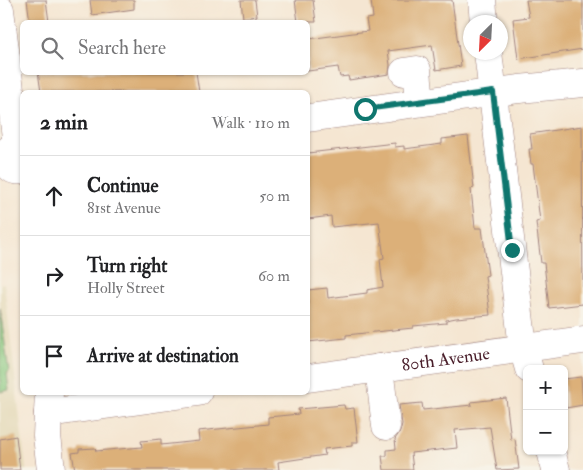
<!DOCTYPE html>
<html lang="en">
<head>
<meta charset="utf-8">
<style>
	body { margin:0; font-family:"IM FELL Double Pica",serif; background:#f2f2f2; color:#202124 }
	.controls { position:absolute; right:15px; bottom:15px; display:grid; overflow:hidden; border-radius:8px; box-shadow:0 1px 4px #0004 }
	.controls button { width:45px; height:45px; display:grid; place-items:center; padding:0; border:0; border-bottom:1px solid #e0e0e0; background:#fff; color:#202124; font:25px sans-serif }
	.compass { position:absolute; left:463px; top:15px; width:45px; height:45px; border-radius:50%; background:#fff; box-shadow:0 1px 4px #0004; rotate:204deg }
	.stop { position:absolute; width:15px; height:15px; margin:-11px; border:4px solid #0f766e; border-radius:50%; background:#fff }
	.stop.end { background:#0f766e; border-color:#fff; box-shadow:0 1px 5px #0008 }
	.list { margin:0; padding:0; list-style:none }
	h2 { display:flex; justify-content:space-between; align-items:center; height:65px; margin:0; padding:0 20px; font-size:21px }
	h2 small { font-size:16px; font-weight:400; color:#757577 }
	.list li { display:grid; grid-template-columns:32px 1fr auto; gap:15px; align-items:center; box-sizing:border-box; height:80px; padding:0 20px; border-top:1px solid #e0e0e0 }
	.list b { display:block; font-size:19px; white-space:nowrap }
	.list p { margin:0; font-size:16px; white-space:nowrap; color:#757577 }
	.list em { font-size:16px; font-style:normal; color:#757577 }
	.icon { flex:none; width:28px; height:28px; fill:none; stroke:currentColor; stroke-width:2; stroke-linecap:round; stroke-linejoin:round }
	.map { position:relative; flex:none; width:583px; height:470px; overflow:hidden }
	.search { position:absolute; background:#fff; box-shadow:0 1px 4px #0004; left:20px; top:20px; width:290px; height:55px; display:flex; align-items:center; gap:12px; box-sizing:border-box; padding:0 18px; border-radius:8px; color:#757577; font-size:19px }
	.panel { position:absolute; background:#fff; box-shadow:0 1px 4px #0004; left:20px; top:90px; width:290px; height:305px; border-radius:8px }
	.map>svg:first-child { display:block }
</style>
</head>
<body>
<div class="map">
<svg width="583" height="470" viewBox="0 0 583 470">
	<rect width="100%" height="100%" fill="#f7f3e8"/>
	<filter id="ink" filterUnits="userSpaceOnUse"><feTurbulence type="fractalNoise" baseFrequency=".02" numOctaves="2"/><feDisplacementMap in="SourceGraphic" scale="10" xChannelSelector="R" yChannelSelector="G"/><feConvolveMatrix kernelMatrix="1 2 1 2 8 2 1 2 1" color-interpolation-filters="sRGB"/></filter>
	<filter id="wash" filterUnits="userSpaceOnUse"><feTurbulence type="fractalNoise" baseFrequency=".0096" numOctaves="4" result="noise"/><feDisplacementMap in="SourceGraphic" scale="20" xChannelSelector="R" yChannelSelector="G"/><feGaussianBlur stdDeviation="1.12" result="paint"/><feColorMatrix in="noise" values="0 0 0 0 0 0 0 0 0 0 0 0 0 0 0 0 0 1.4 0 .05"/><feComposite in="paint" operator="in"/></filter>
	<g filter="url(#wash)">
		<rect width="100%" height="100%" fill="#f5e6d2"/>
		<!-- built -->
		<path fill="#e5daba" d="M4 283 26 470H0V284Z"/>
		<!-- green -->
		<path fill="#88c77e" stroke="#697354" d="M0 308 9 372 7 373 9 390 0 392Z"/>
		<g id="blocks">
			<!-- building -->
			<path fill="#dcb079" d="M27 0H46L49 22H30Z
				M90 0H134V9L92 15Z
				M241 0H255L257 16 243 18Z
				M295 0H313L316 22H298Z
				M371 0H452L461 66 436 70 432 45 388 51 390 65 389 74 349 80 348 76 340 77 338 67 308 71V39L368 31 366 19 373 18Z
				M526 0H583V49L518 59 513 19 529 17Z
				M38 72H196L199 92H41Z
				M582 126 583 304 549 308 544 263H541L536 222 540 221 533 164H531L529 149H532L530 134Z
				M468 136 474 188 471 189 475 228H482L488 275 485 276 490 315 456 318 446 320V323L413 326V328L346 335V338L308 342V290L327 288 328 298 367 293V290L383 287 380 259 384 258 379 222 332 227 331 216 308 219V153L395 143V147L404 146V149L442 144V139Z
				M581 377 583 405 566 408 564 379Z
				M506 398 511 440 515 439 519 469 497 470 490 427 455 430 457 448 411 453 413 470H384L382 456H387V450L396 449 395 439 400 432 402 424 399 405 422 403 423 410 472 405 471 402Z
				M344 405 345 409 354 408 358 442H352V446L324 449 325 455 278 462 279 470H75L72 453 79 452V449L95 448 96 451 142 447 141 441 161 439V445L199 441 198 431 268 424V417L299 414 298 409Z
				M16 436 20 470H0V439Z"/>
		</g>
	</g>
	<g filter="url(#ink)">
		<use href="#blocks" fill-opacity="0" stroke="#a0827e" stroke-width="1"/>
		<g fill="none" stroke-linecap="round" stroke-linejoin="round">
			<!-- minor casing -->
			<g stroke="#a0827e" stroke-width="29">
				<g id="minor">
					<path d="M482 0 484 22"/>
					<path d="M0 10 17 145"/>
					<path d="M488 52 523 348 529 369"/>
					<path d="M404 72 417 70 420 102"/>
					<path d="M308 118 519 89 583 83"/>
					<path d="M22 146C13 144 7 149 6 159 8 168 14 172 22 170"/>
					<path d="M379 368 386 426"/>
					<path id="s1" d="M308 378 583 340"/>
					<path d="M49 392 47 436 51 470"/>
					<path d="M48 413 198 392"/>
					<path d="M551 451 556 470"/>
				</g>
			</g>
			<!-- minor -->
			<use href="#minor" stroke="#fff" stroke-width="28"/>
		</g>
	</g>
	<g fill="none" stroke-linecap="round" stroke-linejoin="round" filter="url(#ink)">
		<!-- route -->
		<path stroke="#0f766e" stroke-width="6" d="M365 109 493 92 512 250"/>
	</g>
	<g text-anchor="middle" stroke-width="4.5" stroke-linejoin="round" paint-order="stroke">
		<!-- street labels -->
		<g font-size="18" fill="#4a1f2b" stroke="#f7f3e8">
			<text dy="6" stroke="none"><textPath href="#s1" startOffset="139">80th Avenue</textPath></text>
		</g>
	</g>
</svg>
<div class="controls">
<button>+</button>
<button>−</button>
</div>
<svg class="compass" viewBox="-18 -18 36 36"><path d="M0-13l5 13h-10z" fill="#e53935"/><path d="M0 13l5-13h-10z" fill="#757577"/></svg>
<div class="stop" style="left:365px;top:109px"></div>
<div class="stop end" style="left:512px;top:250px"></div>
<div class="search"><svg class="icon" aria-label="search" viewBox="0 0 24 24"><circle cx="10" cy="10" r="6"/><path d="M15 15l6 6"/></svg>Search here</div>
<section class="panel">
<h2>2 min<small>Walk · 110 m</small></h2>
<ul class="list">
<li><svg class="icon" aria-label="ahead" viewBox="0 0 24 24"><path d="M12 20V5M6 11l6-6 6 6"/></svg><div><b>Continue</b><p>81st Avenue</p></div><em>50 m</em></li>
<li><svg class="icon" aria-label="right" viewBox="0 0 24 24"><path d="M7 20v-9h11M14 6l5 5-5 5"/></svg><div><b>Turn right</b><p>Holly Street</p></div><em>60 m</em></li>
<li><svg class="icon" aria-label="arrive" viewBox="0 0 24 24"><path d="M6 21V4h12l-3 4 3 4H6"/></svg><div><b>Arrive at destination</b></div></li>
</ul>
</section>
</div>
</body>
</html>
